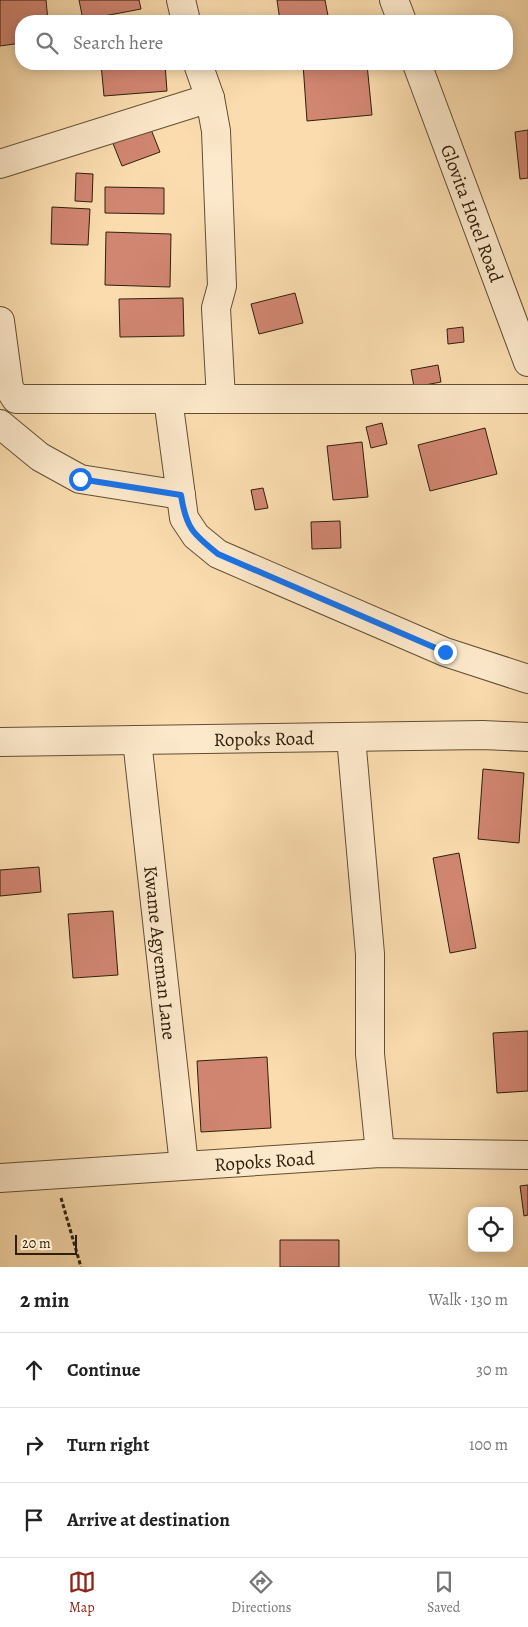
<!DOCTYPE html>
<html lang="en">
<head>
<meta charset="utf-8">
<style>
	body { margin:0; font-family:Alegreya,serif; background:#f2f2f2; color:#222 }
	.controls { position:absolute; right:15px; bottom:15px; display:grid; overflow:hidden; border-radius:10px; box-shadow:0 2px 12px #0003 }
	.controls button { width:45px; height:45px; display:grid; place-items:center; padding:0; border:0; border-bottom:1px solid #e0e0e0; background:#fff; color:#222; font:25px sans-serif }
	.scale { position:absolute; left:15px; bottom:12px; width:62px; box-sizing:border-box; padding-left:5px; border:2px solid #2f200c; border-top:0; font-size:14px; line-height:18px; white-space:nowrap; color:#2f200c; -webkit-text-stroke:4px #fce8ca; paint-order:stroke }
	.stop { position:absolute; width:15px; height:15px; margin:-11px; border:4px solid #1a73e8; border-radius:50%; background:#fff }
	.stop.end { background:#1a73e8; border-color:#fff; box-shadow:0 1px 5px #0008 }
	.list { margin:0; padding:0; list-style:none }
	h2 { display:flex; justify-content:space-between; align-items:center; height:65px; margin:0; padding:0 20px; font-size:21px }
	h2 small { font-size:16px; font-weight:400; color:#767676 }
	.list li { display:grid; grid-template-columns:32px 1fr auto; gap:15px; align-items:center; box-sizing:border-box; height:75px; padding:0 20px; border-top:1px solid #e0e0e0 }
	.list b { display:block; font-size:19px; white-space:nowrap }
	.list em { font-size:16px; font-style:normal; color:#767676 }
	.icon { flex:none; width:28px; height:28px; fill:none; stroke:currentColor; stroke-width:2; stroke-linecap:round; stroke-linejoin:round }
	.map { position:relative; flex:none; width:528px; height:1267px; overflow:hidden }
	.search { position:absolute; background:#fff; box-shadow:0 2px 12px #0003; left:15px; right:15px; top:15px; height:55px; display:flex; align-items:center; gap:12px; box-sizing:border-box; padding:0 18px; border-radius:20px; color:#767676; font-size:19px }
	.sheet { height:290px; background:#fff }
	nav { display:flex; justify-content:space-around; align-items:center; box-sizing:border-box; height:70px; border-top:1px solid #e0e0e0; background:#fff; font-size:14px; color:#767676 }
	nav a { display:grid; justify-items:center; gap:2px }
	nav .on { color:#8f2418 }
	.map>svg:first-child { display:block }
</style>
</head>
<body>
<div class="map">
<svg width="528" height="1267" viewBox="0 0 528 1267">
	<rect width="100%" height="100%" fill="#fadcae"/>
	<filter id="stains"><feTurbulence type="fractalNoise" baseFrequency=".004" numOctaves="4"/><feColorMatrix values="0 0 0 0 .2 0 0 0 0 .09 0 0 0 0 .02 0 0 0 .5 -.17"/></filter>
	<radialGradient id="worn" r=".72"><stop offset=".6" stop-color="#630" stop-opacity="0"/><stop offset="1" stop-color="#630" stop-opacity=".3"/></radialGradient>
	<!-- building -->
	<path fill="#d18672" stroke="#2f200c" d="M0 0H46L48 21H21V43L0 46Z
		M79 0H139L141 9 83 20Z
		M277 0H325L329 21H280Z
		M101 64H165L167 91 104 96Z
		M303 64H335L336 66 367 64 372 115 307 121Z
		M150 127 160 152 122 166 112 141Z
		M528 130V178L520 179 515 132Z
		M76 173 93 174 92 202 75 201Z
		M105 187 164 188V214L105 213Z
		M52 207 90 209 88 245 51 244Z
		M106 232 171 234 170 287 105 285Z
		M295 293 303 323 259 334 251 304Z
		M183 298 184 336 120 337 119 299Z
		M463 327 464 342 448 344 447 329Z
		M438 365 441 382 414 387 411 370Z
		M382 423 387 444 371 448 366 427Z
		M485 428 497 474 430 491 418 445Z
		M362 442 368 497 333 500 327 446Z
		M263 488 268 508 255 510 251 490Z
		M340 521 341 548 312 549 311 522Z
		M483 769 524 773 519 843 478 839Z
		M459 853 476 948 450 953 433 858Z
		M39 867 41 892 0 896V870Z
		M113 911 118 975 73 978 68 914Z
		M528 1031V1091L497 1093 493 1033Z
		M267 1057 271 1128 201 1132 197 1061Z
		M528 1185V1215L524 1216 520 1186Z
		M280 1240H339V1267H280Z"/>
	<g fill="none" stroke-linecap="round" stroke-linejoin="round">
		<!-- minor casing -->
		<g stroke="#624f34" stroke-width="30">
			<g id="minor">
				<path d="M181 0 186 21"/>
				<path d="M394 0 402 21"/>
				<path d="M198 64 210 98 216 131 222 286 216 308 221 399"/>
				<path id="s1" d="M417 64 528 362"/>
				<path d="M0 164 210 98"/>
				<path d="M0 321 9 388 16 399H528"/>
				<path d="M168 399 184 518 196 536 218 554 445 652 528 679"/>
				<path d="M0 424 40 457 80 479 181 495"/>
				<path d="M351 737 370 954V1054L380 1153"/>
				<path id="s2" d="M137 740 184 1165"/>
				<path id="s3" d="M0 742 483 735 528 737"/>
				<path id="s4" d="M0 1178 380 1153 528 1155"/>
			</g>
		</g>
		<!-- path -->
		<path stroke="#2f200c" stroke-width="3" stroke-dasharray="4 2.5" stroke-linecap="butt" d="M61 1198 81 1267"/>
		<!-- minor -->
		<use href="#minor" stroke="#fce8ca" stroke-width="28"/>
	</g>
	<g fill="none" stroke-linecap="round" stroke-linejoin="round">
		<!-- route -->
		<path stroke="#1a73e8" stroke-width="6" d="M80 479 181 495C186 528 193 534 218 554L445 652"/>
	</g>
	<g text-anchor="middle" stroke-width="4" stroke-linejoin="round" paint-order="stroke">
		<!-- street labels -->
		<g font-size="19" fill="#2f200c" stroke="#fce8ca">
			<text dy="7" stroke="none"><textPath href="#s1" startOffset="159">Glovita Hotel Road</textPath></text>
			<text dy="7" stroke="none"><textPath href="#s3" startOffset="264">Ropoks Road</textPath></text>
			<text dy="7" stroke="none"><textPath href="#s2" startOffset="214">Kwame Agyeman Lane</textPath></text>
			<text dy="7" stroke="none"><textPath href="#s4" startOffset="265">Ropoks Road</textPath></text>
		</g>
	</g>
	<rect width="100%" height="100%" filter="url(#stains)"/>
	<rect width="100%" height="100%" fill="url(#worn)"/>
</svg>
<div class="controls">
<button><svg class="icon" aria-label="locate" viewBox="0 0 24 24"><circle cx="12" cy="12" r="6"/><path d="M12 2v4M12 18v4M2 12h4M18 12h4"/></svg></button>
</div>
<div class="scale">20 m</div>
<div class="stop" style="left:80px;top:479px"></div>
<div class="stop end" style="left:445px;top:652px"></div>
<div class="search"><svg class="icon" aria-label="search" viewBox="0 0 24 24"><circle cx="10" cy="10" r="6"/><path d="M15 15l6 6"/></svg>Search here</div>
</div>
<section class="sheet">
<h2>2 min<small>Walk · 130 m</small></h2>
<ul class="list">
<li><svg class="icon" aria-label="ahead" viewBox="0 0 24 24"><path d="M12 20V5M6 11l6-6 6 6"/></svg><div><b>Continue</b></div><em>30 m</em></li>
<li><svg class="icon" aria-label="right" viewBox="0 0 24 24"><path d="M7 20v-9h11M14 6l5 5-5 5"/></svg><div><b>Turn right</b></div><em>100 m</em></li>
<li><svg class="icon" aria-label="arrive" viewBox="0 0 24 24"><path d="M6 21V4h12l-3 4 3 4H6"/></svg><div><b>Arrive at destination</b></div></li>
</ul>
</section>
<nav>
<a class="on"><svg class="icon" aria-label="map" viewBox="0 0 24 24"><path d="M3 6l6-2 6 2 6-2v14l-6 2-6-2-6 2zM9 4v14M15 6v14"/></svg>Map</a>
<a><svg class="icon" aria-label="directions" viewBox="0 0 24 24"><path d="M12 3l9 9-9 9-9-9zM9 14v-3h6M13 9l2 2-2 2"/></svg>Directions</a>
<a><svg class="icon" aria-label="saved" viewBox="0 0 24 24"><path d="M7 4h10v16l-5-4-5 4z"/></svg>Saved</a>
</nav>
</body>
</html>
